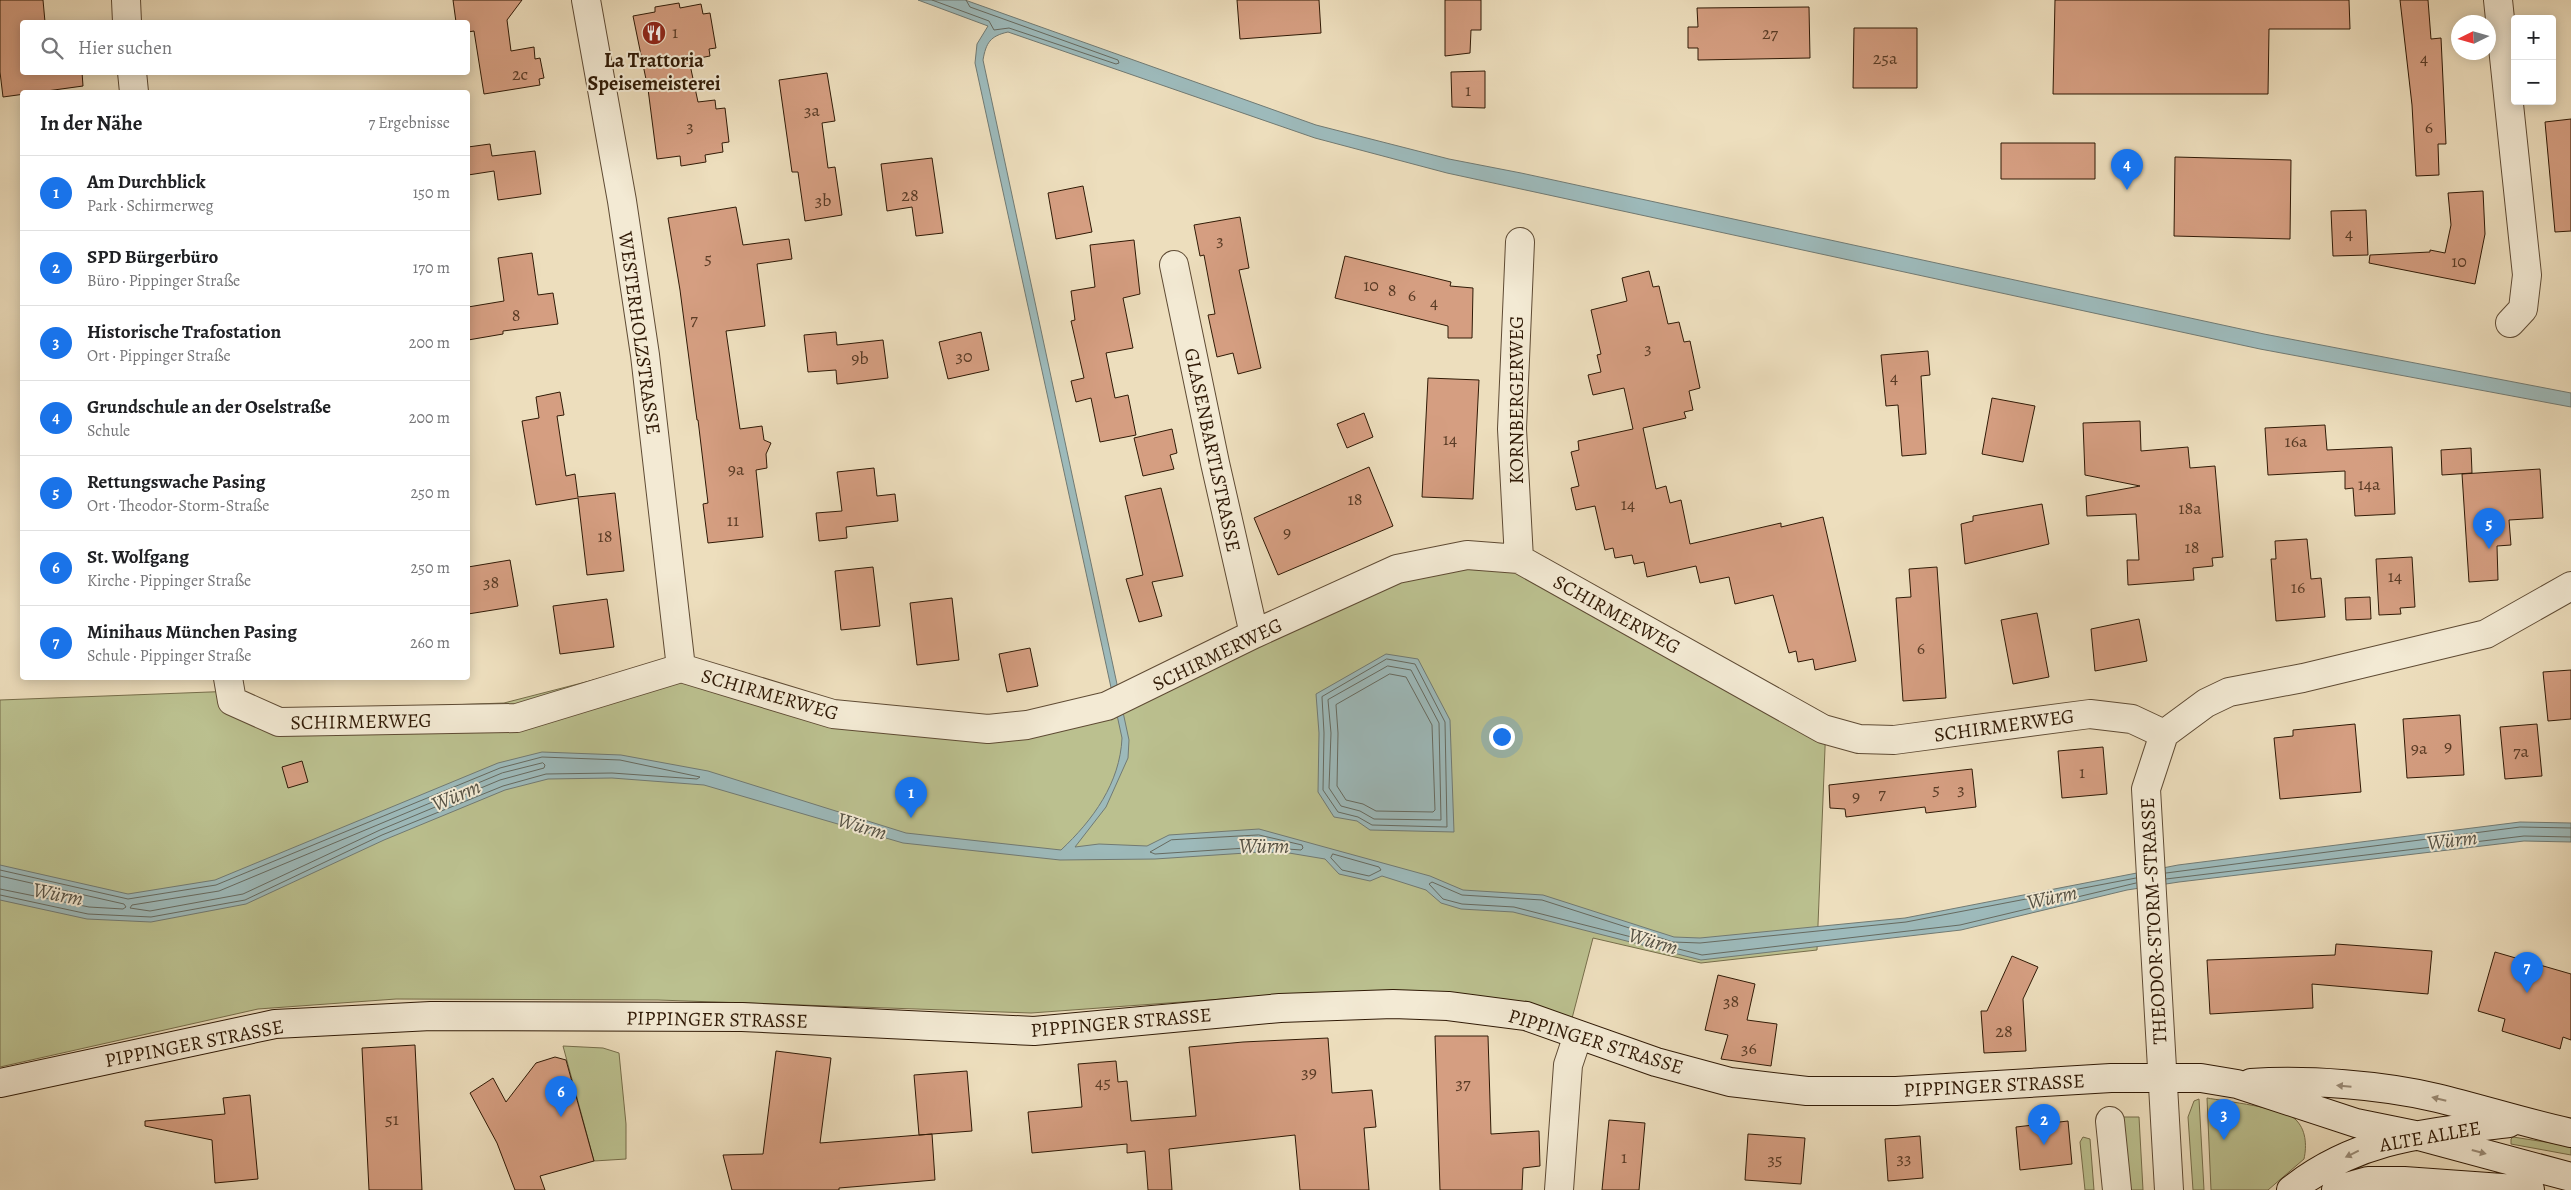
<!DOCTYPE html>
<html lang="de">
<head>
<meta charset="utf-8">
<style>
	body { margin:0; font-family:Alegreya,serif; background:#f2f2f2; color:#202124 }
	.controls { position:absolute; right:15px; top:15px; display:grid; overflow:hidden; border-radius:5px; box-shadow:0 2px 12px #0003 }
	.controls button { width:45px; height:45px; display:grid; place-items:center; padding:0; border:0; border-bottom:1px solid #e0e0e0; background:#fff; color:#202124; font:25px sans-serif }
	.compass { position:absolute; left:2451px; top:15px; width:45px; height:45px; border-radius:50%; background:#fff; box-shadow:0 2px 12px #0003; rotate:265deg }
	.you { position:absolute; left:1501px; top:736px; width:18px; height:18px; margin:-12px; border:4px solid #fff; border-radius:50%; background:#1a73e8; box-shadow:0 0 0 8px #1a73e833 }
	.badge { display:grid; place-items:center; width:32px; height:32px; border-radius:50%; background:#1a73e8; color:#fff; font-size:16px; font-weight:700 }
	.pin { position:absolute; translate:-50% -41px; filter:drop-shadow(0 1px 2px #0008) }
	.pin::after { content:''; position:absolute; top:26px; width:18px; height:15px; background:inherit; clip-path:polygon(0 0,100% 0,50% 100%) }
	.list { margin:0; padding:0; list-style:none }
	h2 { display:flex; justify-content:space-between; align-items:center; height:65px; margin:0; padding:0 20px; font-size:21px }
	h2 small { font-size:16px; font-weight:400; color:#757577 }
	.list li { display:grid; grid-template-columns:32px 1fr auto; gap:15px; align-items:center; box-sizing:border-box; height:75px; padding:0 20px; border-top:1px solid #e0e0e0 }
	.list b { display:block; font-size:19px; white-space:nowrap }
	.list p { margin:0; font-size:16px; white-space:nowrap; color:#757577 }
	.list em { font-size:16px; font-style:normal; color:#757577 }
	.icon { flex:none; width:28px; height:28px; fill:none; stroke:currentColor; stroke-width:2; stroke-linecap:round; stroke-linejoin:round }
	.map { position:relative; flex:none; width:2571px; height:1190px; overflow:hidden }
	.search { position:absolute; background:#fff; box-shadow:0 2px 12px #0003; left:20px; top:20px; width:450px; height:55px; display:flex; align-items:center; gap:12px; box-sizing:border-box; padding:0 18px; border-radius:5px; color:#757577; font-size:19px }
	.panel { position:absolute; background:#fff; box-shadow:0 2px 12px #0003; left:20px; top:90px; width:450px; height:590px; border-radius:5px }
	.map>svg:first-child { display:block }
</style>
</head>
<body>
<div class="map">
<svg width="2571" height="1190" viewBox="0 0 2571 1190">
	<rect width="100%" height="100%" fill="#eddebd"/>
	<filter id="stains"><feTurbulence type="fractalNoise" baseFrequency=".004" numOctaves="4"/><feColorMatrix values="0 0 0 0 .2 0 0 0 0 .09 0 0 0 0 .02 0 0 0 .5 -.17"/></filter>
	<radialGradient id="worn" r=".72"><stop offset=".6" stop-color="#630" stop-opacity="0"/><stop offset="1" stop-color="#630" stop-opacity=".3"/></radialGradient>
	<!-- green -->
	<path fill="#bbc08f" stroke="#766d4a" d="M1522 557 1826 723 1817 950 1701 963 1593 938 1570 1026 1278 995 1031 1013 658 1000 396 999 258 1009 0 1067V700L236 691 280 711 504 703 679 658 835 704 997 722 1094 702 1401 561Z
		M563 1046 603 1048 619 1053 626 1124V1159L594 1161Z
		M2207 1098C2224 1101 2284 1108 2295 1119 2306 1129 2307 1145 2304 1159L2268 1190H2211Z
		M2199 1099 2204 1190H2193L2188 1117 2194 1101Z
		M2111 1117H2139L2143 1190H2119Z
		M2083 1137 2090 1139 2094 1190H2085L2080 1142Z
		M2513 1137 2571 1146V1155L2511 1144V1139Z"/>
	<!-- water -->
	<path fill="#9dbabb" stroke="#717a73" d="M918 0H965L1316 125 1449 159 1521 173 2264 334 2571 393V407L2260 349 1447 173 1315 138 1008 32C990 36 986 43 983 60L1129 740 1128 758 1106 807 1075 847 1099 844 1147 846 1169 835 1259 829 1430 876 1463 890 1543 895 1674 937 1700 938 1905 918 2178 865 2520 822 2571 823V842L2524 841 2179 882 2127 890 1961 930 1701 960 1513 912 1461 909 1441 903 1426 890 1382 876 1370 881 1339 874 1325 859 1289 853 1261 852 1155 859 1060 860 903 843 704 785 612 778 548 779 505 790 384 840 246 904 151 922 87 919 0 900V865L128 894 215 880 498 763 542 752 621 755 708 771 906 833 1061 850C1093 820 1120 783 1122 738L975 63 977 44 988 26Z
		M1386 654 1418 659 1450 720 1454 832 1370 830 1357 821 1334 817 1318 792 1319 733 1316 694Z"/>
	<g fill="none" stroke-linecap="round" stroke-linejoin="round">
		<!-- shore -->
		<path stroke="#666a60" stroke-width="1" d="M932 0 989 21 994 30 1009 28 1116 64 1119 63 1118 60 970 7 966 0
			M1387 659 1415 664 1445 722 1447 827 1372 825 1358 817 1338 812 1323 790 1324 733 1322 697Z
			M1388 666 1411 670 1439 723 1441 820 1374 819 1360 811 1341 806 1329 788 1331 733 1328 700Z
			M1390 674 1406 677 1432 725 1435 810 1433 812 1376 811 1363 804 1346 800 1337 786 1338 733 1336 705Z
			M543 763 545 765 544 768 500 780 380 830 243 894 150 911 130 908 132 905 219 891 502 773Z
			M1259 835 1302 845 1303 848 1301 850 1261 847 1155 854 1150 852 1171 840Z
			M1333 854 1379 867 1381 870 1369 876 1342 870 1331 858Z
			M0 870 128 899 216 885 500 768 542 757 620 760 700 777 697 779 612 773 546 774 503 786 382 835 245 900 151 917 88 914 0 895
			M2166 873 2520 827 2571 828
			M0 876 124 904 126 907 123 909 89 907 0 889
			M2136 878 1906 922 1700 943 1673 942 1542 900 1462 895 1432 882 1429 884 1443 899 1462 904 1514 907 1702 955 1960 925 2136 883
			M2166 879 2524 836 2571 837"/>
	</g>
	<!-- building -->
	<path fill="#d59e81" stroke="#301a06" d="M0 0H43L45 22H22V72H82L83 86 3 97 0 72Z
		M453 0H522L507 20 511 51 534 47 535 59 540 58 544 78 539 79 540 85 484 94 474 31 468 32V22H456Z
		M1237 0H1319L1321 33 1240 39Z
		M1445 0H1481V30H1471L1470 53 1445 56Z
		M2055 0H2349L2350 29H2269L2268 94H2053Z
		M2400 0H2428L2431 39 2441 38 2446 144H2438L2439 175 2416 176 2412 105Z
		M679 3 680 8 701 4 703 14 710 13 716 48 709 49 710 56 689 60 698 102 715 100 716 109 725 108 729 142 722 143 723 152 705 155 706 162 681 166 680 156 657 159 648 89 633 16 655 12V7Z
		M1809 7 1810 58 1698 60V48H1688V27H1698L1697 8Z
		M1854 28H1917V88H1853Z
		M1485 71V108L1452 107 1451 72Z
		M827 73 835 121 822 123 828 168 835 167 842 215 805 221 798 172H792L779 80Z
		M2571 119V231L2555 232 2545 122Z
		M2001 143H2095V179H2001Z
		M490 144 492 156 535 151 541 194 498 200 494 171 468 175V147Z
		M2175 157 2291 160 2290 239 2174 236Z
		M932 158 943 233 916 236 912 207 887 211 881 164Z
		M1083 186 1092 232 1056 239 1048 193Z
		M2483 191 2485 234 2475 284 2369 263 2370 255 2430 252V250L2445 253 2451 225 2448 193Z
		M736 207 743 245 789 239 792 259 757 264 765 326 726 331 740 429 762 426 764 440 771 443 766 454 767 468 756 470 763 537 708 543 703 504 708 503 698 420H697L680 290 668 218Z
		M2366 210 2368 255 2333 256 2331 211Z
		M1240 217 1249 268 1239 270 1261 368 1238 374 1233 353 1217 357 1208 315 1215 314 1204 255 1200 256 1194 225Z
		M1134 240 1140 294 1123 298 1133 348 1106 353 1115 398 1128 395 1136 435 1100 442 1091 398 1076 402 1071 381 1084 378 1071 321 1075 320 1071 291 1095 287 1090 245Z
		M532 253 538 295 553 293 558 324 503 331V334L468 340V307L504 301 498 258Z
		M1345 256 1451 282 1450 286 1473 288 1472 338H1448V326L1335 298Z
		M1649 271 1653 287 1659 286 1668 324 1679 322 1684 342 1690 341 1700 388 1689 391 1693 410 1684 412 1686 418 1643 428 1656 489 1666 486 1670 503 1681 500 1690 544 1781 523V527L1823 517 1856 661 1815 670 1813 659 1798 662 1796 651 1789 653 1773 595 1735 604 1729 577 1700 583 1696 566 1647 577 1644 562 1634 564 1632 555 1615 558 1613 548 1605 550 1595 506 1576 510 1571 488 1579 486 1571 452 1579 450 1578 441 1633 429 1624 388 1593 395 1588 375 1601 372 1597 355 1601 354 1591 310 1627 301 1622 278Z
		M836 332 837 345 883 340 888 378 837 384 836 370 808 372 804 335Z
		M981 332 989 370 948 379 939 342Z
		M1928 351 1930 375 1921 376 1926 454 1902 456 1898 405 1886 406 1881 355Z
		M1428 378 1479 380 1473 499 1422 497Z
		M560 392 564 415 557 416 566 476 575 474 578 497 615 493 624 571 587 575 578 498 536 505 522 421 539 418 536 397Z
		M1992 398 2035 406 2023 462 1982 454Z
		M1364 413 1373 437 1347 448 1337 424Z
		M2140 421 2141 451 2188 447 2190 468 2215 466 2223 557 2212 558 2213 566 2193 568 2194 580 2128 585 2127 560H2139L2136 514 2087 516 2086 496 2140 486 2085 475 2083 423Z
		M2325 425 2327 450 2392 447 2395 514 2355 516 2353 488 2345 489V471L2268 475 2265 428Z
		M1172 429 1177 453 1170 455 1174 469 1143 476 1134 438Z
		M2471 448 2472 473 2442 475 2441 450Z
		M1369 467 1393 526 1278 575 1254 518Z
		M874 468 877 496 895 494 898 521 846 527 847 538 819 541 816 513 842 511 837 472Z
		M2540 469 2543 518 2509 520 2511 545 2497 546 2498 580 2469 582 2462 474Z
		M1161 488 1183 576 1152 582 1162 616 1139 622 1126 579 1143 575 1125 496Z
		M2042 504 2049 544 1965 564 1961 524 1973 521V516Z
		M2307 539 2311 579 2321 578 2325 617 2276 621 2271 559H2276L2275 541Z
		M2412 557 2415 607 2400 608 2401 614 2379 615 2376 559Z
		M510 560 518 606 468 614V567Z
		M873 567 880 626 841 630 835 571Z
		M1937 567 1946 698 1903 701 1896 598 1911 597 1909 569Z
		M2370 597 2371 619 2346 620 2345 598Z
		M952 598 959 660 917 665 910 603Z
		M607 599 614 647 560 654 553 606Z
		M2037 613 2049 677 2013 684 2001 620Z
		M2139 619 2147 661 2095 671 2091 629Z
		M1030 648 1038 686 1007 692 999 654Z
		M2571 670V719L2548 721 2543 672Z
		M2460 715 2464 775 2407 778 2403 719Z
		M2355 724 2361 792 2280 799 2274 738 2293 736V730Z
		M2537 724 2542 776 2505 779 2500 727Z
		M2103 747 2107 794 2062 798 2058 751Z
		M302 761 308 782 288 788 282 767Z
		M1972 769 1976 807 1926 813 1925 807 1846 817 1845 809 1830 808 1829 785Z
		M2336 944 2432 951 2428 994 2312 984 2313 1008 2210 1014 2207 960 2335 955Z
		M2495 952 2571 974V1040L2563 1037 2560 1049 2502 1031 2505 1019 2478 1011Z
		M2012 956 2038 967 2023 999 2026 1051 1984 1053 1981 1011H1987Z
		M1718 975 1755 984 1747 1020 1777 1024 1771 1066 1721 1059 1728 1035 1705 1030Z
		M1435 1036H1488L1491 1134 1539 1131 1540 1166 1523 1168 1522 1190H1440Z
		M1328 1038 1332 1093 1372 1090 1376 1127 1364 1128 1369 1190H1300L1295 1135 1169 1149 1172 1190H1148L1145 1151 1127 1153V1144L1032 1153 1028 1112 1082 1107 1078 1064 1116 1061 1118 1082 1127 1081 1131 1121 1196 1116 1189 1047 1243 1042Z
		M415 1045 422 1190H369L362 1048Z
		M776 1051 831 1058 820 1143 932 1134 935 1180 839 1188V1190H732L723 1155 763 1154Z
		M555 1057 566 1060 594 1161 540 1176 545 1190H515L497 1143 470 1093 493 1078 506 1102 536 1063Z
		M967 1071 972 1131 919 1135 914 1075Z
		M250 1095 258 1179 215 1183 212 1140 145 1126V1121L225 1114 223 1098Z
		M1609 1120 1645 1123 1639 1190H1602Z
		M2068 1121 2072 1164 2020 1170 2016 1127Z
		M1748 1134 1805 1138 1801 1184 1745 1180Z
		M1920 1136 1923 1178 1888 1181 1885 1139Z"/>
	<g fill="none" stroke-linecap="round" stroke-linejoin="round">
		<!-- street casing -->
		<g stroke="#5f4b34" stroke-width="30">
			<path id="street" d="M126 0 127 22
				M586 0 622 201 645 355 681 668
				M2498 0 2527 275 2523 309 2510 323
				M132 72 134 92
				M1174 265 1215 463 1254 634
				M1519 559 1512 429 1520 242
				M228 678 232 701 279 722 517 718 681 668 833 714 988 729 1027 725 1107 706 1254 634 1397 569 1467 555 1519 559 1823 729 1859 739 1894 740 2090 714 2132 719 2164 734
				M2110 1121 2117 1190
				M1559 1190 1568 1065 1578 1035
				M2169 1190 2146 789 2164 734 2206 703 2229 692 2303 678 2486 634 2571 586"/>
		</g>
		<!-- secondary casing -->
		<g stroke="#301a06" stroke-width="30">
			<path id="secondary" d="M0 1083 275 1024 431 1016 742 1017 1034 1031 1280 1008 1393 1004 1448 1006 1526 1016 1656 1062 1730 1082 1807 1091H1896L2111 1078H2201L2237 1084 2356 1123 2415 1135 2571 1177
				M2251 1083C2306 1079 2383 1085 2437 1098 2482 1109 2526 1123 2571 1133
				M2291 1190C2358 1137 2428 1133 2509 1123
				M2336 1190 2368 1181H2404L2530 1190"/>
		</g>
		<!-- street -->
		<use href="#street" stroke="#f3ead4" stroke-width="28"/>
		<!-- secondary -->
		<use href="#secondary" stroke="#f3ead4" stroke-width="28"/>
	</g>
	<!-- one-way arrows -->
	<defs><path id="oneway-solid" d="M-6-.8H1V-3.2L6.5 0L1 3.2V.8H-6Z" transform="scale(1.25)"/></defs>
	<g fill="#9b8c77">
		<use href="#oneway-solid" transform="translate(2344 1086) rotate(-175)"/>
		<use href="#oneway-solid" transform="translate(2439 1099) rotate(-166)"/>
		<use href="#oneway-solid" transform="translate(2479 1152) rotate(15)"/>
		<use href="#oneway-solid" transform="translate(2352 1154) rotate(154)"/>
	</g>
	<!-- icons -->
	<defs>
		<g id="restaurant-disc" transform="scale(1.25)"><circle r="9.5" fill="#8f2418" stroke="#f3ead4"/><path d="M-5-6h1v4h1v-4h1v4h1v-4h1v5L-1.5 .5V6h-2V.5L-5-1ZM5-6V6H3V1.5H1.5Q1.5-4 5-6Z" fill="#fff"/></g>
	</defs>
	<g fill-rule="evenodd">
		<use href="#restaurant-disc" x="654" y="33"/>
	</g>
	<g text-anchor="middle" stroke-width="4" stroke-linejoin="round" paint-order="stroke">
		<!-- number labels -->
		<g font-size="18" fill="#593b25">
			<text x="675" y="38">1</text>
			<text x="1770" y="39">27</text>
			<text x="1885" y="64">25a</text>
			<text x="2424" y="64">4</text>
			<text x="520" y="80">2c</text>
			<text x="1468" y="96">1</text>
			<text x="812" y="116">3a</text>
			<text x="690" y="132">3</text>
			<text x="2429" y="133">6</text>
			<text x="910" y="201">28</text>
			<text x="823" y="206">3b</text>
			<text x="2349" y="239">4</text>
			<text x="1220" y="246">3</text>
			<text x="708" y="264">5</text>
			<text x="2459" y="267">10</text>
			<text x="1371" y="291">10</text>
			<text x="1392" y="296">8</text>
			<text x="1412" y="301">6</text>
			<text x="1434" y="308">4</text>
			<text x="516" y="321">8</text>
			<text x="694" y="325">7</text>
			<text x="1648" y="354">3</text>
			<text x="964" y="362">30</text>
			<text x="860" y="364">9b</text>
			<text x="1894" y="383">4</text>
			<text x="1450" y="445">14</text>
			<text x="2296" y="447">16a</text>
			<text x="736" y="475">9a</text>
			<text x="2369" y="490">14a</text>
			<text x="1355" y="505">18</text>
			<text x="1628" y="510">14</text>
			<text x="2190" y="514">18a</text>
			<text x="733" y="526">11</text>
			<text x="1287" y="538">9</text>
			<text x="605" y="542">18</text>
			<text x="2192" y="553">18</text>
			<text x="2395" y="582">14</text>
			<text x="491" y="588">38</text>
			<text x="2298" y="593">16</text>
			<text x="1921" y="654">6</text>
			<text x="2448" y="752">9</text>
			<text x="2419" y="754">9a</text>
			<text x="2521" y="757">7a</text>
			<text x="2082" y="778">1</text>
			<text x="1936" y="795">5</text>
			<text x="1961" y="795">3</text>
			<text x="1882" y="799">7</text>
			<text x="1856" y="802">9</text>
			<text x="1731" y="1007">38</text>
			<text x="2004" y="1037">28</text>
			<text x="1749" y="1054">36</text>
			<text x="1309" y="1078">39</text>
			<text x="1103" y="1088">45</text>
			<text x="1463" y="1089">37</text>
			<text x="392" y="1125">51</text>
			<text x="1624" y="1163">1</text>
			<text x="1904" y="1164">33</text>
			<text x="1775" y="1165">35</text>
		</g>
		<!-- poi labels -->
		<g font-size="20" font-weight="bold" fill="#301a06" stroke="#f3ead4">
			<text x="654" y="67">La Trattoria<tspan x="654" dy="23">Speisemeisterei</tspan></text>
		</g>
		<!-- street labels -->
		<g font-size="20" fill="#301a06" stroke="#f3ead4">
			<text transform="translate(640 333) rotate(82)" y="7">WESTERHOLZSTRASSE</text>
			<text transform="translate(1516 400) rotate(-90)" y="7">KORNBERGERWEG</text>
			<text transform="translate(1213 450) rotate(78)" y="7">GLASENBARTLSTRASSE</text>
			<text transform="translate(1617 614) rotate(29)" y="7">SCHIRMERWEG</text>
			<text transform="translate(1217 654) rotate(-26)" y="7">SCHIRMERWEG</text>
			<text transform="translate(770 694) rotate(16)" y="7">SCHIRMERWEG</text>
			<text transform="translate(361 721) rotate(-1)" y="7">SCHIRMERWEG</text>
			<text transform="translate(2004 725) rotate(-8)" y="7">SCHIRMERWEG</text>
			<text transform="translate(2153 921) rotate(-93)" y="7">THEODOR-STORM-STRASSE</text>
			<text transform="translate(717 1019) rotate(1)" y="7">PIPPINGER STRASSE</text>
			<text transform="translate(1121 1022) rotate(-5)" y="7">PIPPINGER STRASSE</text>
			<text transform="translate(1596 1041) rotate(17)" y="7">PIPPINGER STRASSE</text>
			<text transform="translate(194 1043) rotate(-11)" y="7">PIPPINGER STRASSE</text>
			<text transform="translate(1994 1085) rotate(-3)" y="7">PIPPINGER STRASSE</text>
			<text transform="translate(2430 1136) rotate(-10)" y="7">ALTE ALLEE</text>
		</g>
		<!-- water labels -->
		<g font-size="21" font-style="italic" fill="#565245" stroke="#f3ead4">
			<text transform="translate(456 795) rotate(-23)" y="7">Würm</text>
			<text transform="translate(862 826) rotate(17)" y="7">Würm</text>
			<text transform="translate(2452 840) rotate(-7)" y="7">Würm</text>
			<text x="1264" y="853">Würm</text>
			<text transform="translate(58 894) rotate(11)" y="7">Würm</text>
			<text transform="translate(2052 897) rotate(-12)" y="7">Würm</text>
			<text transform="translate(1653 941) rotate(16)" y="7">Würm</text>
		</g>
	</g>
	<rect width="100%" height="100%" filter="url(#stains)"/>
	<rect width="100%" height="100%" fill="url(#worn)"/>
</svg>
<div class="controls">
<button>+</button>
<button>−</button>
</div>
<svg class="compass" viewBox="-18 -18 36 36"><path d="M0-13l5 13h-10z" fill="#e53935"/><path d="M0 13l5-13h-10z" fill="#757577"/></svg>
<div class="you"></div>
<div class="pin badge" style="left:911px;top:818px">1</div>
<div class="pin badge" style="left:2044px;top:1145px">2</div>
<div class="pin badge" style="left:2224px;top:1140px">3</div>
<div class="pin badge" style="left:2127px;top:190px">4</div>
<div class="pin badge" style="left:2489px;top:549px">5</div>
<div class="pin badge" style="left:561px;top:1117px">6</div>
<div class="pin badge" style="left:2527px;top:993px">7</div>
<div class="search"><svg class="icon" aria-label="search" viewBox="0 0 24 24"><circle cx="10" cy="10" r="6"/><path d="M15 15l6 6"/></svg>Hier suchen</div>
<section class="panel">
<h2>In der Nähe<small>7 Ergebnisse</small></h2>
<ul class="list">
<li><span class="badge">1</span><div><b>Am Durchblick</b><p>Park · Schirmerweg</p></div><em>150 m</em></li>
<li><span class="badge">2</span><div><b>SPD Bürgerbüro</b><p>Büro · Pippinger Straße</p></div><em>170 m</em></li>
<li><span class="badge">3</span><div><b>Historische Trafostation</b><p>Ort · Pippinger Straße</p></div><em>200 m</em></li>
<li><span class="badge">4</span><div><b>Grundschule an der Oselstraße</b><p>Schule</p></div><em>200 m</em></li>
<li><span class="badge">5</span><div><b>Rettungswache Pasing</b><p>Ort · Theodor-Storm-Straße</p></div><em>250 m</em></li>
<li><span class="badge">6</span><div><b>St. Wolfgang</b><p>Kirche · Pippinger Straße</p></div><em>250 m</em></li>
<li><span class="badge">7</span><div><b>Minihaus München Pasing</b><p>Schule · Pippinger Straße</p></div><em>260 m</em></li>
</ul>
</section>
</div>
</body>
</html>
